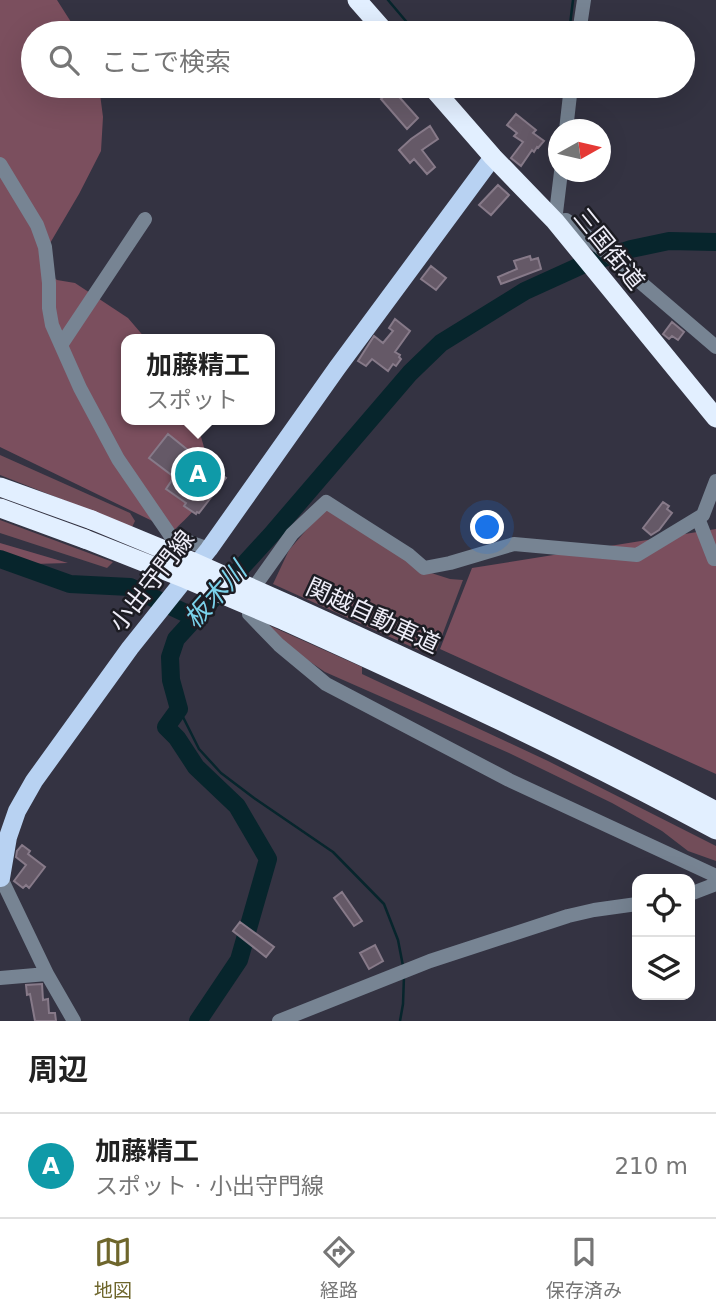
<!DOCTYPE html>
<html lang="ja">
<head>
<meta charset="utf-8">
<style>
	body { margin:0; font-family:"DejaVu Sans","Noto Sans JP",sans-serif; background:#f6f6f6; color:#222 }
	.controls { position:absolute; right:21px; bottom:21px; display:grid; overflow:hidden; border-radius:14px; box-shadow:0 7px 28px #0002 }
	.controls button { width:63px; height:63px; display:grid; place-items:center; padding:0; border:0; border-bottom:2px solid #e0e0e0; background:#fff; color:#222; font:35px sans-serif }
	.compass { position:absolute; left:548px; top:119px; width:63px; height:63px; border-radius:50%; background:#fff; box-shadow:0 7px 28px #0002; rotate:82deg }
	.you { position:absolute; left:488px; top:528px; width:24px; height:24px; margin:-18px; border:5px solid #fff; border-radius:50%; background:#1a73e8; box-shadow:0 0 0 10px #1a73e833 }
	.badge { display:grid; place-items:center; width:46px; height:46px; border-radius:50%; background:#6e662c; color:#fff; font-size:23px; font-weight:700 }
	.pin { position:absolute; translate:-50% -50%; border:4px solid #fff; box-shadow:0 2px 7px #0006 }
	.popup { position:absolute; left:121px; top:334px; width:154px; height:91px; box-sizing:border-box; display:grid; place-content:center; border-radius:14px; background:#fff; filter:drop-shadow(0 2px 5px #0005); font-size:23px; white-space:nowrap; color:#767676 }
	.popup b { font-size:26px; color:#222 }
	.popup::after { content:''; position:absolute; left:50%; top:100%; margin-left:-14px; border:14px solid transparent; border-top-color:#fff }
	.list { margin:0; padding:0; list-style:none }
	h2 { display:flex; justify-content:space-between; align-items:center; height:91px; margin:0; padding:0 28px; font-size:30px }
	h2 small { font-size:23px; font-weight:400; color:#767676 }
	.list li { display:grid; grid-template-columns:46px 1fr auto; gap:21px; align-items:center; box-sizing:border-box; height:105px; padding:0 28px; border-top:2px solid #e0e0e0 }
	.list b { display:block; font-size:26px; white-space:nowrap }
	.list p { margin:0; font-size:23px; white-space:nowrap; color:#767676 }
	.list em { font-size:23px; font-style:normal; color:#767676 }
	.icon { flex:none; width:38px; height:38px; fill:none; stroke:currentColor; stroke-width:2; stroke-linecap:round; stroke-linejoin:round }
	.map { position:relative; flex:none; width:716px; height:1021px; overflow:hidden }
	.search { position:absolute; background:#fff; box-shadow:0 7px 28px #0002; left:21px; right:21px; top:21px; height:77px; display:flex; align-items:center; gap:18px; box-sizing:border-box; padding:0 24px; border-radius:38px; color:#767676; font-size:26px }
	.sheet { height:196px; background:#fff }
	nav { display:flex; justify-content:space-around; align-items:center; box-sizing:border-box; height:98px; border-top:2px solid #e0e0e0; background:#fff; font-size:19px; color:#767676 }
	nav a { display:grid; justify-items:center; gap:4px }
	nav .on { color:#6e662c }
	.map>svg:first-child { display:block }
</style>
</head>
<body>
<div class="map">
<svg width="716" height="1021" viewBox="0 0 716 1021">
	<rect width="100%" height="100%" fill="#343342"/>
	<!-- green -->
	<path fill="#724d59" d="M0 455 130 513 135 521 132 527 0 475Z
		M327 506 425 571 450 579 463 580 434 657 273 584 289 550Z
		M0 520 113 562 107 568 0 533Z
		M266 624 362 667V674L548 761 716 846V861L688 851 662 831 612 803 509 753 325 672 272 636Z"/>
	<!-- forest -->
	<path fill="#7b4f5e" d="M0 0H57L78 33H33V86H99L103 117 101 151 79 194 46 250 47 272 57 280 75 283 128 318 146 339H126V420H194C204 439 211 470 205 491 201 505 184 521 173 531L0 447Z
		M716 529V774L440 649 472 568Z
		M0 543 68 563 0 565Z"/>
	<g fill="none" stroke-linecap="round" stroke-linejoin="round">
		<!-- stream -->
		<path stroke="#07252c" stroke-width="2.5" d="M388 0 416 33
			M569 33 573 0
			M179 709 199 749 221 773 254 798 333 852 384 904 398 940 403 966
			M400 1021 403 1004 404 976"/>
		<!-- river -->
		<path stroke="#07252c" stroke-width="18" d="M0 559 70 584 130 587 196 618
			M198 1021 239 960 268 859 237 806 196 767 177 738 166 727 179 709 171 680 170 657 176 639 271 535 410 373 441 343 525 291 580 266 631 249 669 241 716 242"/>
	</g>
	<!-- building -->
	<path fill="#655967" stroke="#877a89" stroke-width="2" d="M392 89 418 118 407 129 381 99Z
		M516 114 536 130 533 133 544 141 538 148 537 147 534 152 532 150 521 166 511 158 523 142 514 136 517 133 507 125Z
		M430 126 438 139 422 150 435 167 427 174 414 159 410 163 399 150 411 139Z
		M498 185 509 195 491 215 479 205Z
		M530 256 531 260 538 258 541 269 501 284 498 277 517 269 514 261Z
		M431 266 446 278 436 290 421 279Z
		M395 319 410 331 395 352 400 355 399 357 401 359 396 366 393 364 388 371 372 359 366 366 358 361 374 336 383 343 393 331 389 328Z
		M672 322 684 332 678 340 672 336 669 339 663 334Z
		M168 434 189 451 182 460 196 473 205 462 218 470 217 471 226 478 199 513 197 512 196 514 184 506 186 503 166 489 174 477 149 458Z
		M663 502 669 506 667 509 672 513 659 530 651 535 643 528Z
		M22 845 30 851 28 854 45 867 29 888 26 885 23 888 14 881 26 865 16 857 17 851Z
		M342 892 362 921 354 926 334 898Z
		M240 922 274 947 266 957 233 931Z
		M375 945 383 961 369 969 360 953Z
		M42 984 43 1000 48 999 49 1013H55L56 1021H35L30 994 27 995 26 985Z"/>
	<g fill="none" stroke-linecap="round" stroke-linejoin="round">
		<!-- minor -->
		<path stroke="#778493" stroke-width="14" d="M579 33 584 0
			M566 130 571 86
			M0 164 37 225 45 247 49 283V308L52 325 80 388 118 459 170 535 209 549
			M561 172 555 221 566 220 576 227 716 347
			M61 345 145 219
			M716 481 703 515 637 555 514 544 450 563 424 568 409 555 326 502 292 534 255 586 249 614 279 645 326 684 509 780 716 876
			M698 518 714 559H716
			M1 878 47 974 74 1021
			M690 894 716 884
			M0 978 47 974
			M279 1021 430 961 568 916 594 910 637 904"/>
		<!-- major -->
		<path stroke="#b8d2f2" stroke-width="18" d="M0 877 1 878 8 837 17 811 34 781 130 648 209 549 337 368 493 157"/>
		<!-- highway -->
		<path stroke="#e2efff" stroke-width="19" d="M357 0 386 33
			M431 86 493 157 555 221 716 418
			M0 487 92 520
			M0 508 85 539
			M292 606C435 671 578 737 716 811
			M285 621C431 687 575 754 716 830"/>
		<!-- highway-bridge -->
		<path stroke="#e2efff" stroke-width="19" d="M92 520 191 561 292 606
			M85 539 186 579 285 621"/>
	</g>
	<g text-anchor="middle" stroke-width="5" stroke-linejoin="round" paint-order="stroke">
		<!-- street labels -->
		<g font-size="24" fill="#eeedf8" stroke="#1c1c23">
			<text transform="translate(609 249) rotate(51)" y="8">三国街道</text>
			<text transform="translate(152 581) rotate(-52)" y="8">小出守門線</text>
			<text transform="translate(373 616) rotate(25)" y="8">関越自動車道</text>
		</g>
		<!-- water labels -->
		<g font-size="26" font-style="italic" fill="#7ad2eb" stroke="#1c1c23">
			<text transform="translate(215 595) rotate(-48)" y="9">板木川</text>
		</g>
	</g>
</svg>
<div class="controls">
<button><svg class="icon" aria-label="locate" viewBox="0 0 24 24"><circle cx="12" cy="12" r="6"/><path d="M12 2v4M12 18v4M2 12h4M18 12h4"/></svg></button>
<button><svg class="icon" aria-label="layers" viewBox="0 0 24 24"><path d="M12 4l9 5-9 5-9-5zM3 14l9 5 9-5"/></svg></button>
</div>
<svg class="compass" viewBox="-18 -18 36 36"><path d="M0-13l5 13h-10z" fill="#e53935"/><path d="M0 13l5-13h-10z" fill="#767676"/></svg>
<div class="you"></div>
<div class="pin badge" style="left:198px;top:474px;background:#0f9aa8">A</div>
<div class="popup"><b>加藤精工</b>スポット</div>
<div class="search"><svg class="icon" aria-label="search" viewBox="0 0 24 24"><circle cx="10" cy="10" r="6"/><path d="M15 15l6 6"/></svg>ここで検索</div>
</div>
<section class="sheet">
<h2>周辺<small></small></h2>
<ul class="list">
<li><span class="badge" style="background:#0f9aa8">A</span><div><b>加藤精工</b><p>スポット · 小出守門線</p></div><em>210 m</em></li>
</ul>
</section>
<nav>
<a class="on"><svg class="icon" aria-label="map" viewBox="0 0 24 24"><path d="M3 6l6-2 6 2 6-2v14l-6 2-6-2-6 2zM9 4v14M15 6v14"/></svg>地図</a>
<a><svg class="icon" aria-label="directions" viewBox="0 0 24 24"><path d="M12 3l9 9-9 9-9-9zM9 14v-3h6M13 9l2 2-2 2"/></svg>経路</a>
<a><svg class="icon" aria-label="saved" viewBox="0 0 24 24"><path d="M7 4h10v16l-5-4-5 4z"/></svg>保存済み</a>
</nav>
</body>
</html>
